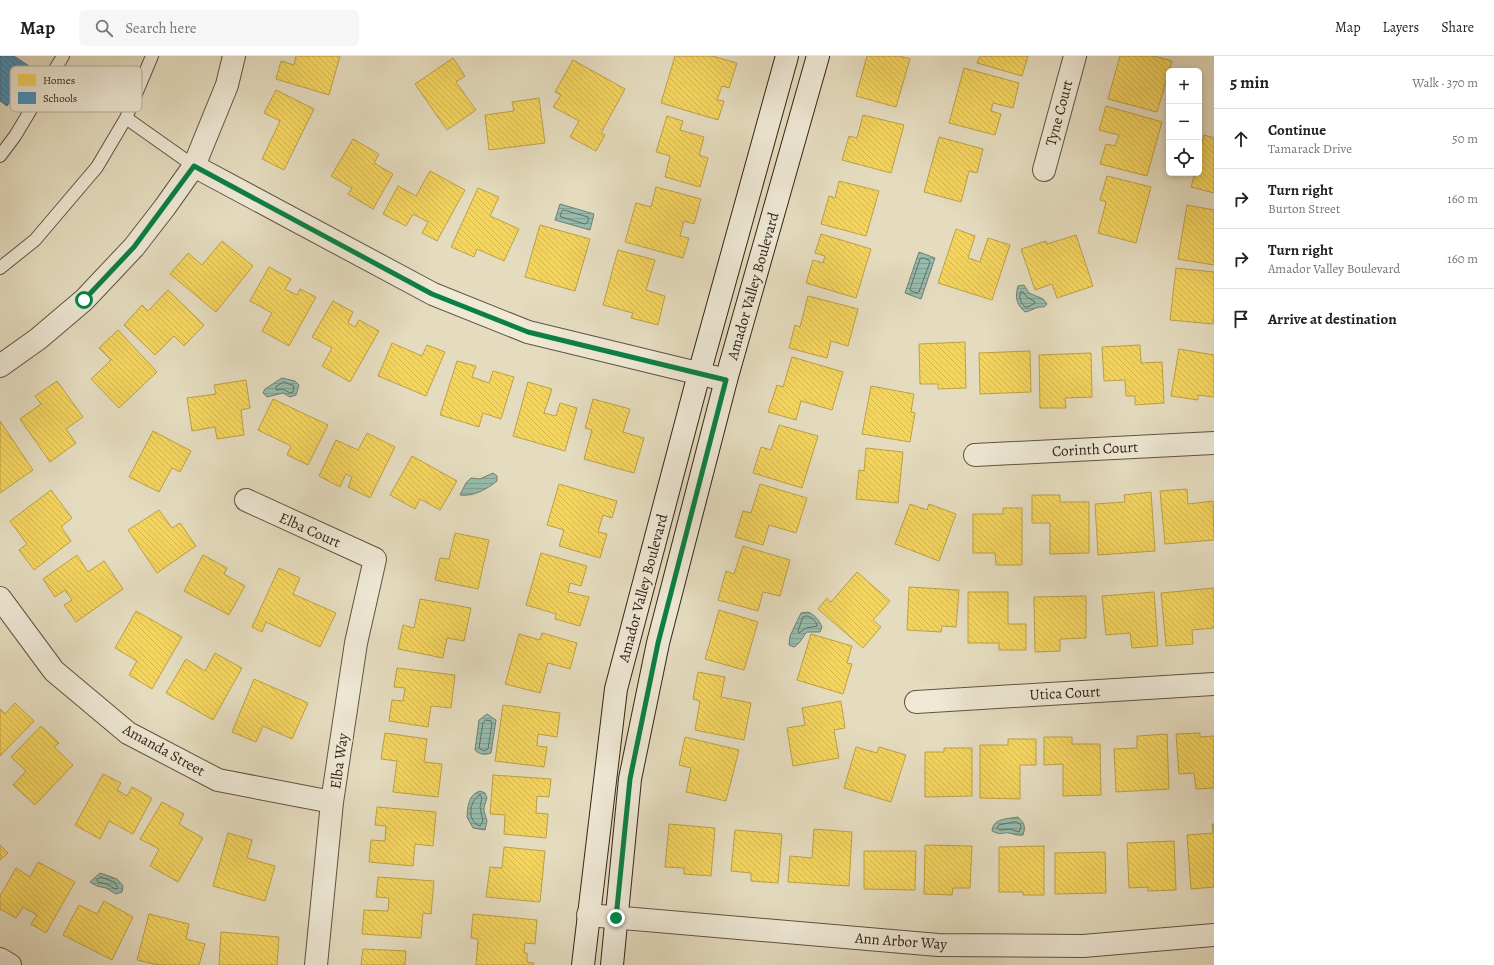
<!DOCTYPE html>
<html lang="en">
<head>
<meta charset="utf-8">
<style>
	body { margin:0; font-family:Alegreya,serif; background:#f6f6f6; color:#222 }
	.controls { position:absolute; right:12px; top:12px; display:grid; overflow:hidden; border-radius:6px; box-shadow:0 2px 6px #0003 }
	.controls button { width:36px; height:36px; display:grid; place-items:center; padding:0; border:0; border-bottom:1px solid #e0e0e0; background:#fff; color:#222; font:20px sans-serif }
	.stop { position:absolute; width:12px; height:12px; margin:-9px; border:3px solid #0b8043; border-radius:50%; background:#fff }
	.stop.end { background:#0b8043; border-color:#fff; box-shadow:0 1px 4px #0008 }
	.list { margin:0; padding:0; list-style:none }
	h2 { display:flex; justify-content:space-between; align-items:center; height:52px; margin:0; padding:0 16px; font-size:17px }
	h2 small { font-size:13px; font-weight:400; color:#767676 }
	.list li { display:grid; grid-template-columns:26px 1fr auto; gap:12px; align-items:center; box-sizing:border-box; height:60px; padding:0 16px; border-top:1px solid #e0e0e0 }
	.list b { display:block; font-size:15px; white-space:nowrap }
	.list p { margin:0; font-size:13px; white-space:nowrap; color:#767676 }
	.list em { font-size:13px; font-style:normal; color:#767676 }
	.icon { flex:none; width:22px; height:22px; fill:none; stroke:currentColor; stroke-width:2; stroke-linecap:round; stroke-linejoin:round }
	.map { position:relative; flex:none; width:1214px; height:909px; overflow:hidden }
	header { display:flex; align-items:center; gap:24px; box-sizing:border-box; height:56px; padding:0 20px; background:#fff; border-bottom:1px solid #e0e0e0 }
	header strong { font-size:19px }
	nav { display:flex; gap:22px; margin-inline-start:auto; font-size:14px }
	.search { width:280px; height:36px; background:#f6f6f6; display:flex; align-items:center; gap:10px; box-sizing:border-box; padding:0 14px; border-radius:6px; color:#767676; font-size:15px }
	main { display:flex }
	aside { flex:1; background:#fff }
	.map>svg:first-child { display:block }
</style>
</head>
<body>
<header>
<strong>Map</strong>
<div class="search"><svg class="icon" aria-label="search" viewBox="0 0 24 24"><circle cx="10" cy="10" r="6"/><path d="M15 15l6 6"/></svg>Search here</div>
<nav><a>Map</a><a>Layers</a><a>Share</a></nav>
</header>
<main>
<div class="map">
<svg width="1214" height="909" viewBox="0 0 1214 909">
	<defs>
		<pattern id="water-rules" width="6" height="5" patternUnits="userSpaceOnUse"><rect width="6" height="5" fill="#96bcae"/><path d="M0 2.5h6" fill="none" stroke="#82a195"/></pattern>
		<pattern id="homes-back-hatch" width="6" height="6" patternUnits="userSpaceOnUse"><rect width="6" height="6" fill="#f6d55c"/><path d="M-1 5l2 2M0 0l6 6M5-1l2 2" fill="none" stroke="#d3b74f"/></pattern>
		<pattern id="schools-back-hatch" width="6" height="6" patternUnits="userSpaceOnUse"><rect width="6" height="6" fill="#4393c3"/><path d="M-1 5l2 2M0 0l6 6M5-1l2 2" fill="none" stroke="#39789d"/></pattern>
	</defs>
	<rect width="100%" height="100%" fill="#e5dcbf"/>
	<filter id="stains"><feTurbulence type="fractalNoise" baseFrequency=".005" numOctaves="4"/><feColorMatrix values="0 0 0 0 .2 0 0 0 0 .09 0 0 0 0 .02 0 0 0 .5 -.17"/></filter>
	<radialGradient id="worn" r=".72"><stop offset=".6" stop-color="#630" stop-opacity="0"/><stop offset="1" stop-color="#630" stop-opacity=".3"/></radialGradient>
	<!-- water -->
	<path fill="url(#water-rules)" stroke="#6e8072" d="M560 148 594 158 590 174 555 164Z
		M919 196 935 202 921 243 905 237Z
		M1024 229 1029 237 1043 243 1047 248 1044 251C1036 250 1032 255 1025 256 1016 248 1015 241 1018 230Z
		M282 322 295 325 299 329 296 339 290 341 283 337 267 341 263 337 265 333Z
		M493 417 497 420V425C487 433 473 441 460 439L466 427 471 422 480 423Z
		M808 556C815 559 819 564 822 571L820 576H807C802 581 801 587 794 591L789 589 790 580 801 557Z
		M487 658 496 664 491 697C485 699 480 699 475 694L479 664Z
		M480 735 485 737 487 742 484 751V755L487 765 485 774 473 772 467 761C468 750 468 739 480 735Z
		M1018 761C1024 767 1026 770 1023 779 1017 780 1015 778 1009 777 1001 776 1002 780 992 775 993 762 1007 763 1018 761Z
		M100 817 117 823 123 830 122 836 116 838 106 832 97 830 90 826Z"/>
	<!-- homes -->
	<path fill="url(#homes-back-hatch)" stroke="#bca047" d="M296 0H340L329 39 276 23 281 5 294 9Z
		M675 0H712L737 7 729 32 722 30 717 44 724 45 718 64 661 47Z
		M867 0H899L910 3 896 51 856 40Z
		M980 0H1028L1022 20 977 7Z
		M1120 0H1154L1172 5 1157 56 1108 43Z
		M453 2 465 20 456 26 476 54 447 74 415 28Z
		M573 4 625 33 601 77 605 79 596 95 570 81 579 65 553 51 561 39 555 36Z
		M964 12 1019 27 1013 52 993 47 991 55 1001 58 995 79 949 67Z
		M276 34 314 53 284 114 262 103 280 65 264 57Z
		M539 42 545 87 489 94 485 59 514 55 512 46Z
		M1106 50 1162 66 1147 120 1100 108 1106 88 1115 90 1119 79 1099 74Z
		M863 59 904 69 891 117 842 104 849 80 857 82Z
		M667 60 683 65 680 74 704 81 699 99 708 102 700 131 665 121 670 100 656 96Z
		M1204 79 1214 82V137L1191 131 1195 117H1199V99Z
		M939 81 983 93 977 117 969 115 961 146 924 136Z
		M353 83 379 98 374 107 393 118 373 153 348 138 352 132 331 120Z
		M430 115 465 134 437 185 422 177 428 166 413 158 406 170 383 158 398 130 416 140Z
		M1107 120 1151 131 1136 187 1098 177 1106 146 1100 144Z
		M839 125 879 135 866 180 821 168 829 140 835 142Z
		M656 131 701 143 694 168 684 165 680 180 689 182 683 202 625 186 636 147 651 151Z
		M478 132 499 141 490 160 519 173 504 205 477 193 474 201 451 191Z
		M1187 149 1214 154V209L1178 203Z
		M540 169 590 183 575 235 525 221Z
		M956 173 975 180 968 202 980 206 988 182 1010 189 992 244 938 227Z
		M821 178 871 193 856 242 806 227 813 204 823 207 825 200 815 197Z
		M1076 179 1093 230 1057 242 1052 228 1035 234 1021 193 1046 185 1047 188Z
		M222 185 253 210 216 256 170 218 188 197 202 209Z
		M618 194 655 204 646 234 665 240 658 269 631 262 633 257 603 249Z
		M269 211 291 223 285 233 297 239 300 233 316 241 289 290 262 275 272 257 250 245Z
		M1176 212 1214 216V259L1213 268 1170 264Z
		M168 234 204 269 184 290 174 280 155 299 124 269 142 249 148 255Z
		M808 240 858 253 848 290 831 285 827 302 789 292 795 269 800 271Z
		M333 245 353 256 348 267 355 271 359 264 379 275 350 326 322 310 332 292 312 281Z
		M118 274 157 316 119 352 91 323 111 304 99 292Z
		M965 286 966 332 938 333V328H920L919 288Z
		M392 287 422 300 427 289 445 296 426 340 378 320Z
		M1140 289 1141 307 1162 306 1164 347 1135 349V340H1126L1125 324 1104 325 1102 291Z
		M1179 293 1214 299V341L1198 339V344L1171 340Z
		M1030 295 1031 336 980 338 979 297Z
		M1091 297 1092 341 1065 342 1066 352H1040L1039 299Z
		M792 301 843 316 832 354 801 345 796 364 768 356 777 329 783 331Z
		M457 305 476 310 472 321 489 327 493 315 514 321 501 363 483 357 479 371 440 359Z
		M246 324 250 352 241 354 244 379 217 383 215 371 192 375 187 342 216 338 214 329Z
		M57 325 83 361 66 373 76 387 50 406 20 363 41 348 35 340Z
		M528 326 552 333 544 357 556 360 560 347 577 352 565 395 513 380Z
		M871 330 914 338 911 356 915 357 910 386 862 378Z
		M273 343 328 369 308 409 287 399 291 390 258 374Z
		M593 343 630 353 623 376 644 382 634 417 584 403 592 374 585 372Z
		M0 365 33 414 0 437Z
		M779 369 818 380 802 432 753 417 761 391 771 394Z
		M153 375 191 395 180 416 172 412 159 436 129 421Z
		M367 377 395 391 370 442 348 431 352 421 346 418 340 431 319 420 336 384 358 394Z
		M866 392 903 396 898 447 856 443 859 414 864 415Z
		M412 400 457 425 440 454 420 443 415 453 390 439Z
		M559 428 617 445 612 462 603 459 598 476 607 478 600 502 559 490 564 474 547 469Z
		M760 428 807 442 796 477 769 469 763 489 735 481 743 455 751 457Z
		M1187 433 1188 448 1213 445 1214 484 1165 488 1160 435Z
		M51 434 72 462 61 471 71 485 34 514 19 494 27 488 10 465Z
		M1151 436 1155 495 1098 499 1095 448 1125 446 1124 439Z
		M1032 439H1060V446H1089V497L1050 498V467H1032Z
		M910 448 927 454 929 448 956 458 939 505 895 488Z
		M1003 452H1022V509H996L995 497H973V458H1003Z
		M159 454 172 472 180 467 196 490 157 517 128 474Z
		M455 477 489 484 478 533 435 524 440 502 449 503Z
		M743 490 790 504 780 540 763 536 758 555 718 544 726 515 734 518Z
		M541 497 587 510 581 530 570 527 568 536 589 541 580 570 555 563 556 558 526 549Z
		M77 499 88 516 104 505 123 533 76 566 64 549 72 544 65 534 55 541 43 523Z
		M203 499 227 512 224 518 245 530 229 559 184 535Z
		M279 512 300 522 293 538 336 557 320 591 266 566 262 576 252 571Z
		M857 516 890 545 873 564 881 571 863 592 818 553 827 542 831 546Z
		M909 531 959 534 956 571 942 570 941 576 907 574Z
		M1214 532V572L1192 574 1193 588 1166 590 1161 537Z
		M968 536H1008V568H1026V594H999V587H968Z
		M1154 536 1158 590 1132 592 1130 577 1106 579 1102 540Z
		M1086 540V582L1060 583V595L1035 596 1034 541Z
		M420 543 471 552 464 585 447 582 443 602 398 593 403 569 414 572Z
		M719 554 758 566 744 614 705 603Z
		M136 555 182 581 152 633 129 619 137 605 115 592Z
		M542 577 577 587 570 613 548 607 540 637 505 628 519 578 540 584Z
		M811 578 852 590 847 607 852 608 843 638 797 624Z
		M215 597 242 612 213 664 166 637 186 603 205 615Z
		M397 612 455 619 451 652 431 650 428 671 389 665 392 644 403 645 405 632 394 631Z
		M698 616 725 621 721 641 751 647 744 684 695 674 700 645 693 643Z
		M254 623 308 647 292 683 263 670 256 686 232 676Z
		M841 645 845 672 834 674 839 702 793 710 787 672 805 669 802 652Z
		M15 647 34 665 0 700V653L5 658Z
		M503 649 560 657 557 681 538 678 537 690 547 691 544 711 495 705Z
		M41 670 59 687 54 691 73 709 35 749 13 729 26 715 11 701Z
		M385 677 427 683 424 706 442 708 438 741 393 736 397 705 381 703Z
		M1200 677V681L1214 680V732L1196 733 1194 717 1179 718 1176 678Z
		M1167 678 1169 733 1116 736 1114 693 1137 692V680Z
		M685 681 739 694 726 745 686 736 691 712 679 709Z
		M1044 681H1072V688H1100L1101 739 1063 740V708L1044 709Z
		M1008 683H1036V709H1020V743L980 742V689H1008Z
		M856 691 877 697 879 691 906 699 891 746 844 732Z
		M944 692H972V740L925 741V696H944Z
		M103 718 121 727 117 734 127 740 132 731 152 742 133 778 109 765 100 783 75 769Z
		M493 719 551 723 549 741 537 740 536 757 548 758 546 782 504 778 505 759 490 758Z
		M162 746 184 758 179 768 203 782 178 826 150 810 159 793 140 783Z
		M377 751 436 756 433 790 415 788 413 810 369 806 371 784 385 785 386 770 375 769Z
		M669 768 715 772 711 820 684 818V812L665 811Z
		M1212 768H1214V831L1191 833 1187 779 1213 777Z
		M814 773 852 776 849 830 788 826 790 800 812 802Z
		M735 774 782 778 778 827 751 825V817L731 815Z
		M228 777 252 784 247 802 275 810 265 845 213 830Z
		M1174 785 1176 834 1148 835V831L1129 832 1127 787Z
		M0 789 8 797 0 804Z
		M925 789 972 790 970 832H953L952 839 924 838Z
		M1044 790V839H1023V836H999V791Z
		M504 791 545 795 540 846 486 841 490 811 502 812Z
		M864 795H916L915 834 864 833Z
		M1105 796 1106 837 1055 838V797Z
		M38 806 75 826 46 877 31 868 37 859 23 851 16 862 0 853V840L16 812 30 821Z
		M378 821 434 825 431 858 423 857 421 882 362 878 364 854 388 855 389 842 376 841Z
		M104 845 133 861 112 904 63 879 79 849 97 858Z
		M149 858 189 868 186 883 205 888 199 909H158L137 904Z
		M473 858 537 864 535 888 525 887 524 897H527V906L534 907 533 909H476L478 883 471 882Z
		M221 876 279 881 277 909H219Z
		M363 893 406 895 405 909H361Z"/>
	<!-- schools -->
	<path fill="url(#schools-back-hatch)" stroke="#3e728f" d="M0 0H14L32 12 7 50 0 45Z"/>
	<g fill="none" stroke-linecap="round" stroke-linejoin="round">
		<!-- shore -->
		<path stroke="#647062" stroke-width="1" d="M564 154 588 161 589 163 587 167 585 168 561 161 560 160 562 155Z
			M923 202 929 204 930 206 919 236 917 237 911 235 910 233 920 203Z
			M1021 236H1023L1027 241 1034 245 1035 247 1028 251H1025C1021 247 1018 241 1021 236Z
			M284 326 294 330 293 336 290 337 283 333 276 334V331Z
			M807 560C812 561 817 566 817 570L806 572 799 577 798 575 803 561Z
			M486 664 491 665 492 667 488 693 484 695 479 692 483 667Z
			M480 739 482 742 480 751 483 765 480 770 476 768C474 766 471 762 471 759 470 752 473 742 480 739Z
			M1016 766 1020 768 1021 771 1019 776 1010 773 1000 774 997 772 999 769Z
			M101 821 114 826 118 832 115 833 107 828 98 826 97 824Z"/>
		<!-- lane casing -->
		<g stroke="#605341" stroke-width="14">
			<path id="lane" d="M126 62 194 110
				M0 100 15 80 63 0
				M0 212 35 184 97 111 126 62 152 0"/>
		</g>
		<!-- street casing -->
		<g stroke="#605341" stroke-width="24">
			<path id="street" d="M194 110 433 238 528 276 726 324
				M1044 114 1075 0
				M0 310 38 283 84 244 134 191 165 151 194 110 227 29 234 0
				M975 399 1214 387
				M246 444 375 503 356 587 332 746 316 909
				M0 542 54 615 128 677 218 724 332 746
				M916 646 1214 628
				M588 859 938 889 1083 890 1214 879
				M0 903 10 909"/>
		</g>
		<!-- secondary casing -->
		<g stroke="#332517" stroke-width="24">
			<path id="secondary" d="M583 909 616 633 699 318 787 0
				M612 909 630 723 658 587 726 324 818 0"/>
		</g>
		<!-- lane -->
		<use href="#lane" stroke="#eee8d5" stroke-width="12"/>
		<!-- street -->
		<use href="#street" stroke="#eee8d5" stroke-width="22"/>
		<!-- secondary -->
		<use href="#secondary" stroke="#eee8d5" stroke-width="22"/>
	</g>
	<g fill="none" stroke-linecap="round" stroke-linejoin="round">
		<!-- route -->
		<path stroke="#0b8043" stroke-width="5" d="M84 244 134 191 194 110 432 238 528 276 726 324 658 587 630 723 616 862"/>
	</g>
	<g text-anchor="middle" stroke-width="4" stroke-linejoin="round" paint-order="stroke">
		<!-- street labels -->
		<g font-size="15" fill="#332517" stroke="#eee8d5">
			<text transform="translate(1059 57) rotate(-75)" y="5">Tyne Court</text>
			<text transform="translate(753 230) rotate(-74)" y="5">Amador Valley Boulevard</text>
			<text transform="translate(1095 393) rotate(-3)" y="5">Corinth Court</text>
			<text transform="translate(310 474) rotate(24)" y="5">Elba Court</text>
			<text transform="translate(643 532) rotate(-75)" y="5">Amador Valley Boulevard</text>
			<text transform="translate(1065 637) rotate(-3)" y="5">Utica Court</text>
			<text transform="translate(164 694) rotate(29)" y="5">Amanda Street</text>
			<text transform="translate(339 705) rotate(-82)" y="5">Elba Way</text>
			<text transform="translate(901 885) rotate(4)" y="5">Ann Arbor Way</text>
		</g>
	</g>
	<!-- legend -->
	<rect x="10" y="10" width="132" height="46" rx="6" fill="#eee8d5" stroke="#b6ae9c" stroke-width="1"/>
	<rect x="18" y="18" width="18" height="12" fill="#f6d55c"/>
	<rect x="18" y="36" width="18" height="12" fill="#4393c3"/>
	<g font-size="11" fill="#332517">
		<text x="43" y="28">Homes</text>
		<text x="43" y="46">Schools</text>
	</g>
	<rect width="100%" height="100%" filter="url(#stains)"/>
	<rect width="100%" height="100%" fill="url(#worn)"/>
</svg>
<div class="controls">
<button>+</button>
<button>−</button>
<button><svg class="icon" aria-label="locate" viewBox="0 0 24 24"><circle cx="12" cy="12" r="6"/><path d="M12 2v4M12 18v4M2 12h4M18 12h4"/></svg></button>
</div>
<div class="stop" style="left:84px;top:244px"></div>
<div class="stop end" style="left:616px;top:862px"></div>
</div>
<aside>
<h2>5 min<small>Walk · 370 m</small></h2>
<ul class="list">
<li><svg class="icon" aria-label="ahead" viewBox="0 0 24 24"><path d="M12 20V5M6 11l6-6 6 6"/></svg><div><b>Continue</b><p>Tamarack Drive</p></div><em>50 m</em></li>
<li><svg class="icon" aria-label="right" viewBox="0 0 24 24"><path d="M7 20v-9h11M14 6l5 5-5 5"/></svg><div><b>Turn right</b><p>Burton Street</p></div><em>160 m</em></li>
<li><svg class="icon" aria-label="right" viewBox="0 0 24 24"><path d="M7 20v-9h11M14 6l5 5-5 5"/></svg><div><b>Turn right</b><p>Amador Valley Boulevard</p></div><em>160 m</em></li>
<li><svg class="icon" aria-label="arrive" viewBox="0 0 24 24"><path d="M6 21V4h12l-3 4 3 4H6"/></svg><div><b>Arrive at destination</b></div></li>
</ul>
</aside>
</main>
</body>
</html>
